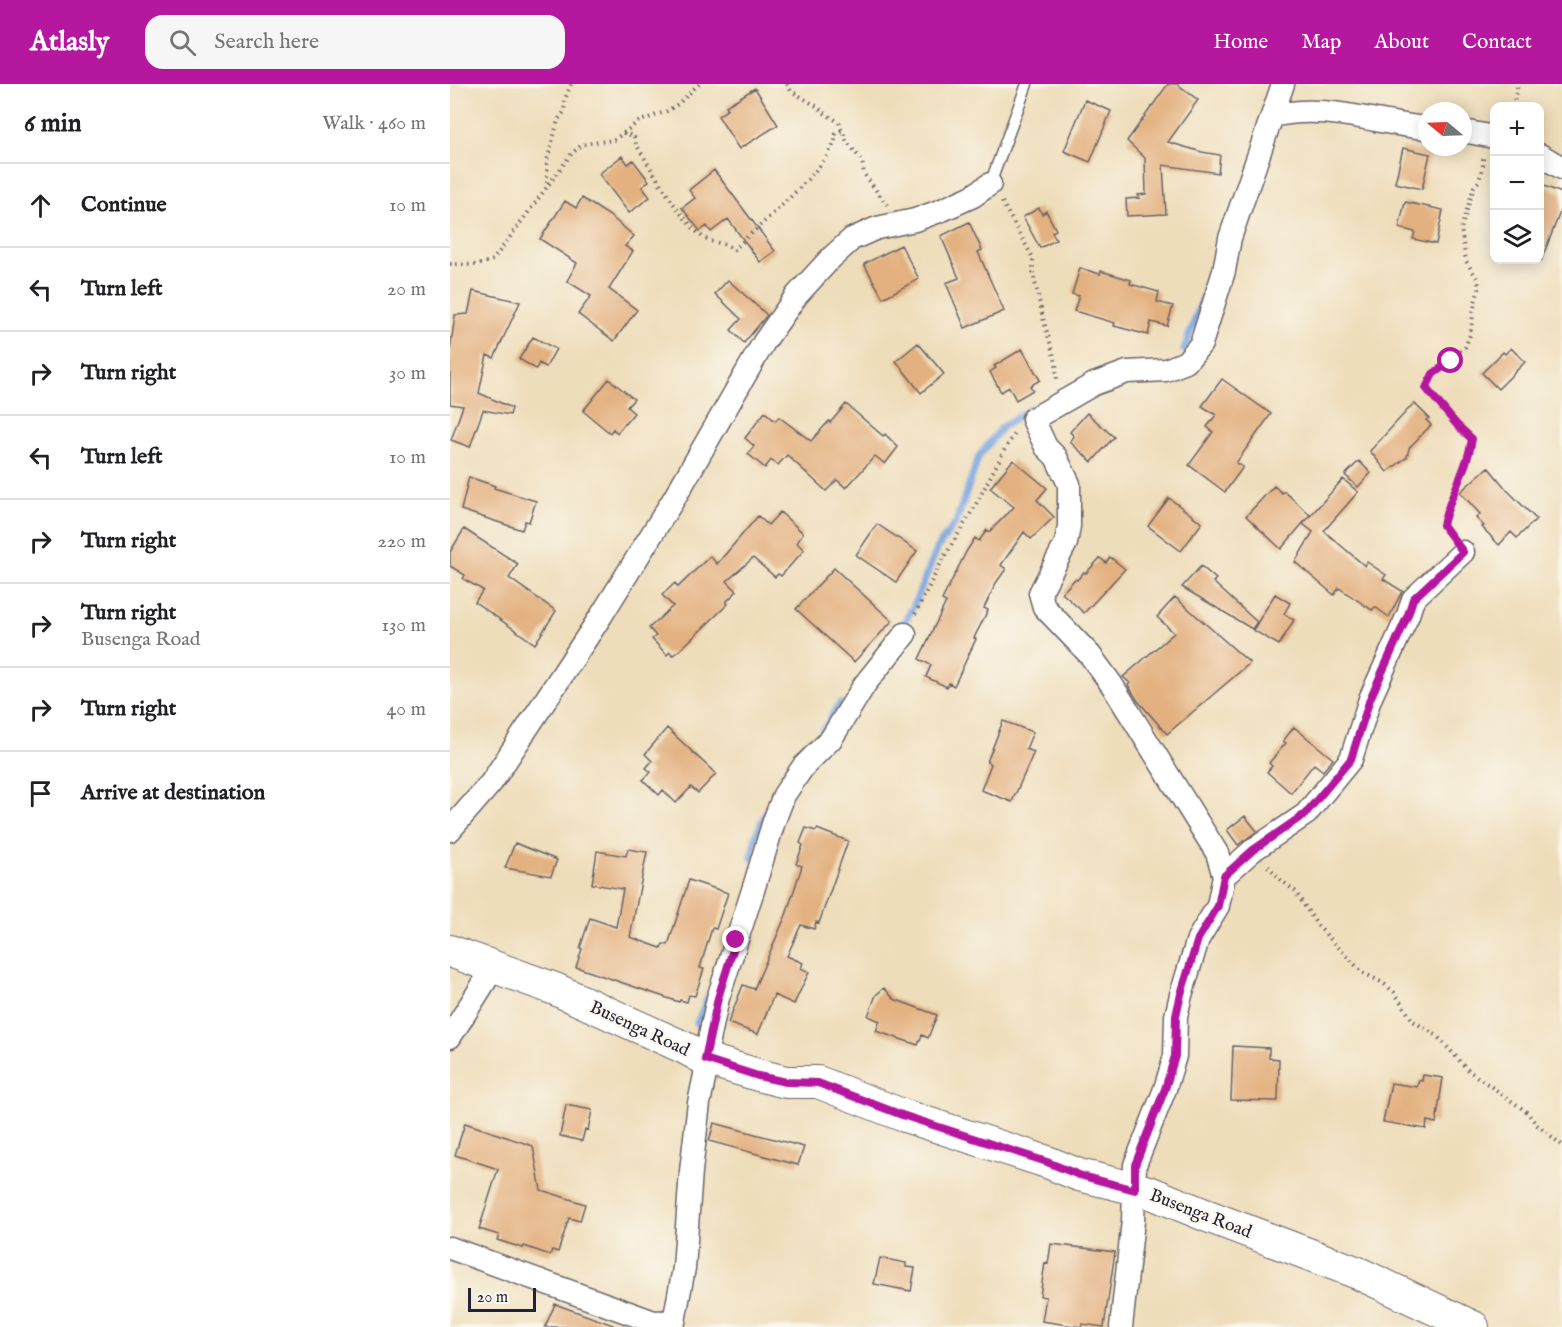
<!DOCTYPE html>
<html lang="en">
<head>
<meta charset="utf-8">
<style>
	body { margin:0; font-family:"IM FELL English",serif; background:#f6f6f6; color:#202124 }
	.controls { position:absolute; right:18px; top:18px; display:grid; overflow:hidden; border-radius:12px; box-shadow:0 3px 15px #0003 }
	.controls button { width:54px; height:54px; display:grid; place-items:center; padding:0; border:0; border-bottom:2px solid #e0e0e0; background:#fff; color:#202124; font:30px sans-serif }
	.compass { position:absolute; left:968px; top:18px; width:54px; height:54px; border-radius:50%; background:#fff; box-shadow:0 3px 15px #0003; rotate:289deg }
	.scale { position:absolute; left:18px; bottom:15px; width:68px; box-sizing:border-box; padding-left:6px; border:3px solid #22223b; border-top:0; font-size:16px; line-height:21px; white-space:nowrap; color:#22223b; -webkit-text-stroke:4px #fbf7ec; paint-order:stroke }
	.stop { position:absolute; width:18px; height:18px; margin:-14px; border:4px solid #b5179e; border-radius:50%; background:#fff }
	.stop.end { background:#b5179e; border-color:#fff; box-shadow:0 2px 6px #0008 }
	.list { margin:0; padding:0; list-style:none }
	h2 { display:flex; justify-content:space-between; align-items:center; height:78px; margin:0; padding:0 24px; font-size:26px }
	h2 small { font-size:20px; font-weight:400; color:#757577 }
	.list li { display:grid; grid-template-columns:39px 1fr auto; gap:18px; align-items:center; box-sizing:border-box; height:84px; padding:0 24px; border-top:2px solid #e0e0e0 }
	.list b { display:block; font-size:22px; white-space:nowrap }
	.list p { margin:0; font-size:20px; white-space:nowrap; color:#757577 }
	.list em { font-size:20px; font-style:normal; color:#757577 }
	.icon { flex:none; width:33px; height:33px; fill:none; stroke:currentColor; stroke-width:2; stroke-linecap:round; stroke-linejoin:round }
	.map { position:relative; flex:none; width:1112px; height:1243px; overflow:hidden }
	header { display:flex; align-items:center; gap:36px; box-sizing:border-box; height:84px; padding:0 30px; background:#b5179e; color:#fff }
	header strong { font-size:28px }
	nav { display:flex; gap:33px; margin-inline-start:auto; font-size:21px }
	.search { width:420px; height:54px; background:#f6f6f6; display:flex; align-items:center; gap:15px; box-sizing:border-box; padding:0 21px; border-radius:18px; color:#757577; font-size:22px }
	main { display:flex }
	aside { flex:1; background:#fff }
	.map>svg:first-child { display:block }
</style>
</head>
<body>
<header>
<strong>Atlasly</strong>
<div class="search"><svg class="icon" aria-label="search" viewBox="0 0 24 24"><circle cx="10" cy="10" r="6"/><path d="M15 15l6 6"/></svg>Search here</div>
<nav><a>Home</a><a>Map</a><a>About</a><a>Contact</a></nav>
</header>
<main>
<aside>
<h2>6 min<small>Walk · 460 m</small></h2>
<ul class="list">
<li><svg class="icon" aria-label="ahead" viewBox="0 0 24 24"><path d="M12 20V5M6 11l6-6 6 6"/></svg><div><b>Continue</b></div><em>10 m</em></li>
<li><svg class="icon" aria-label="left" viewBox="0 0 24 24"><path d="M17 20v-9H6M10 6l-5 5 5 5"/></svg><div><b>Turn left</b></div><em>20 m</em></li>
<li><svg class="icon" aria-label="right" viewBox="0 0 24 24"><path d="M7 20v-9h11M14 6l5 5-5 5"/></svg><div><b>Turn right</b></div><em>30 m</em></li>
<li><svg class="icon" aria-label="left" viewBox="0 0 24 24"><path d="M17 20v-9H6M10 6l-5 5 5 5"/></svg><div><b>Turn left</b></div><em>10 m</em></li>
<li><svg class="icon" aria-label="right" viewBox="0 0 24 24"><path d="M7 20v-9h11M14 6l5 5-5 5"/></svg><div><b>Turn right</b></div><em>220 m</em></li>
<li><svg class="icon" aria-label="right" viewBox="0 0 24 24"><path d="M7 20v-9h11M14 6l5 5-5 5"/></svg><div><b>Turn right</b><p>Busenga Road</p></div><em>130 m</em></li>
<li><svg class="icon" aria-label="right" viewBox="0 0 24 24"><path d="M7 20v-9h11M14 6l5 5-5 5"/></svg><div><b>Turn right</b></div><em>40 m</em></li>
<li><svg class="icon" aria-label="arrive" viewBox="0 0 24 24"><path d="M6 21V4h12l-3 4 3 4H6"/></svg><div><b>Arrive at destination</b></div></li>
</ul>
</aside>
<div class="map">
<svg width="1112" height="1243" viewBox="0 0 1112 1243">
	<rect width="100%" height="100%" fill="#fbf7ec"/>
	<filter id="ink" filterUnits="userSpaceOnUse"><feTurbulence type="fractalNoise" baseFrequency=".0167" numOctaves="2"/><feDisplacementMap in="SourceGraphic" scale="12" xChannelSelector="R" yChannelSelector="G"/><feConvolveMatrix kernelMatrix="1 2 1 2 8 2 1 2 1" color-interpolation-filters="sRGB"/></filter>
	<filter id="wash" filterUnits="userSpaceOnUse"><feTurbulence type="fractalNoise" baseFrequency=".008" numOctaves="4" result="noise"/><feDisplacementMap in="SourceGraphic" scale="24" xChannelSelector="R" yChannelSelector="G"/><feGaussianBlur stdDeviation="1.35" result="paint"/><feColorMatrix in="noise" values="0 0 0 0 0 0 0 0 0 0 0 0 0 0 0 0 0 1.4 0 .05"/><feComposite in="paint" operator="in"/></filter>
	<g filter="url(#wash)">
		<rect width="100%" height="100%" fill="#eeddba"/>
		<g fill="none" stroke-linecap="round" stroke-linejoin="round">
			<!-- stream -->
			<path stroke="#74a2dd" stroke-width="7" d="M734 266 761 192
				M450 546 463 523 488 463 506 438 529 372 552 343 582 324
				M372 648 390 620
				M302 774 306 752 316 728
				M247 939 258 913"/>
		</g>
		<g id="blocks">
			<!-- building -->
			<path fill="#e3b07f" d="M718 0H727L748 16 718 58 752 68 770 71 768 89 713 81 716 130 677 132 676 115 689 114 688 111 696 110 695 74 677 57Z
				M305 4 328 41 289 65 268 32 278 25 276 22Z
				M635 16 661 27 640 78 614 67Z
				M953 64 980 70 972 105 945 99Z
				M172 72 178 80 183 76 199 97 192 103 200 113 179 129 149 90Z
				M264 86 325 167 310 178 278 135 261 148 257 142 250 147 232 124 245 114 239 106Z
				M1089 100 1112 109V123L1091 177Z
				M132 114 160 132 184 152 175 162 183 167 159 205 187 226 164 257 128 230 141 212 117 197 127 179 90 155 115 117 126 124Z
				M955 118 993 126 986 160 963 155 965 148 949 144Z
				M589 124 592 130 596 127 606 146 602 148 606 156 590 164 573 133Z
				M519 138 532 166 528 168 554 227 515 244 496 199 509 194 491 152Z
				M451 161 469 195 433 214 414 180Z
				M630 184 650 190 651 187 681 196 680 200 709 208 707 218 723 222 717 242 701 238 698 251 664 242 665 239 624 227 629 212 622 210Z
				M278 196 317 231 294 259 281 246 291 235 265 210Z
				M23 207 70 218 44 274 37 271 29 309 62 324 60 331 33 326 20 363 1 356 13 322 0 320V267L5 231 18 230Z
				M83 253 106 265 96 283 89 279 86 285 69 275Z
				M468 259 494 290 471 309 446 277Z
				M1061 264 1075 278 1048 305 1032 289 1053 268 1055 270Z
				M572 265 590 296 580 302 583 306 566 316 559 303 551 308 540 288 546 284 544 282Z
				M159 295 184 315 177 323 184 329 167 349 163 345 160 349 133 327Z
				M772 295 821 330 786 379 793 383 775 408 739 381 763 348 757 343 766 331 752 322Z
				M964 319 979 334 976 336 981 341 959 364 957 373 937 388 920 367Z
				M396 320 433 352 435 350 448 363 435 380 425 372 396 404 387 396 376 407 337 371 328 381 321 376 315 384 298 370 304 362 295 354 315 328 325 337 329 333 361 357 379 337 380 339Z
				M637 329 664 353 642 378 620 358 624 352 620 348Z
				M563 376 597 404 587 416 604 433 581 455 574 448 551 481 556 485 546 499 534 524 538 526 524 554 526 555 504 602 499 599 497 603 476 593 481 581 469 575 496 518 492 516 516 468 525 454 529 457 537 446 539 448 564 423 540 404Z
				M909 377 921 389 908 403 895 391Z
				M1038 383 1057 406 1086 435 1067 454 1061 448 1049 461 1032 443 1034 442 1026 434 1030 430 1010 408Z
				M19 393 45 402 44 404 86 417 79 438 75 437 72 446 11 426Z
				M893 395 908 408 874 447 915 482 917 478 936 491 933 495 952 507 939 533 925 523 922 526 889 504 884 511 845 478 863 448 853 440Z
				M824 402 832 409 834 407 860 431 831 465 796 432Z
				M719 414 752 439 731 467 698 442Z
				M330 428 353 449 347 459 354 466 331 492 328 490 325 493 303 474 277 497 287 507 276 518 278 520 231 565 223 571 220 568 217 571 202 555 206 552 199 544 223 522 212 511 225 499 228 503 260 472 267 480 308 432 318 441Z
				M427 440 467 467 446 498 406 471Z
				M14 445 68 480 59 494 106 527 85 560 25 518 33 506 13 495 15 491 0 482V468Z
				M660 473 675 485 634 529 612 509 625 495 627 496 634 488 636 489 650 474 656 479Z
				M751 482 766 495 763 498 807 538 802 545 732 503Z
				M384 484 442 537 404 578 346 525Z
				M825 510 840 519 834 530 844 536 829 561 803 546Z
				M725 513 800 579 717 650 688 617 678 601 680 599 673 593 724 549 707 533Z
				M553 637 583 648 576 665 584 668 562 718 531 706 541 680 537 678Z
				M844 643 883 675 873 687 864 680 841 709 817 688 822 682 819 679 836 659 833 657Z
				M217 644 266 690 248 709 241 703 226 719 213 706 209 711 193 696 201 688 196 684 202 677 195 670Z
				M795 732 807 747 788 761 777 746Z
				M356 744 366 747 367 745 398 757 369 839 366 838 364 845 351 841 337 872 353 879 351 884 359 888 344 920 324 911 308 950 278 939 293 901 304 905 336 831 352 782 346 780 353 761 350 759Z
				M65 759 107 776 101 792 55 784Z
				M178 765 197 768 180 853 211 864 213 860 218 861 239 796 278 809 266 845 262 844 250 884 254 885 245 912 239 911 237 918 230 916 229 918 126 883 132 865 130 864 140 834 166 843 173 805 142 800 147 767 176 772Z
				M434 904 444 915 487 931 478 954 472 951 468 961 426 947 430 937 418 932 426 911Z
				M783 962 819 964V974L829 975 828 1017 781 1016Z
				M973 991 993 994 986 1039 977 1037 976 1045 933 1038 941 999 967 1003 969 996 972 997Z
				M116 1021 142 1026 138 1046 135 1045 132 1057 110 1052Z
				M15 1039 83 1062 91 1106 135 1120 130 1137 119 1134 108 1168 102 1166 100 1171 74 1162 73 1164 47 1156 49 1151 29 1145 48 1085 5 1071Z
				M264 1039 354 1063 348 1081 259 1057Z
				M601 1160 665 1168 654 1243 632 1240 631 1243 592 1237 596 1213 590 1212 595 1179 598 1180Z
				M430 1174 456 1179V1183L465 1184 461 1207 424 1200Z
				M105 1220 163 1241V1243H95Z"/>
		</g>
	</g>
	<g filter="url(#ink)">
		<use href="#blocks" fill-opacity="0" stroke="#696367" stroke-width="1.5"/>
		<g fill="none" stroke-linecap="round" stroke-linejoin="round">
			<!-- lane casing -->
			<g stroke="#696367" stroke-width="13">
				<path id="lane" d="M540 100 577 0"/>
			</g>
			<!-- street casing -->
			<g stroke="#696367" stroke-width="25">
				<path id="street" d="M822 32C876 19 923 39 977 44
					M1013 47 1044 53
					M1090 71 1112 84
					M0 746 41 699 151 532 225 413 314 258 347 211 380 175 402 155 427 144 465 136 492 126 523 112 540 100
					M774 792 803 766 856 730 901 675 920 615 958 531 963 515 1013 468
					M0 953 44 883
					M0 1164 204 1238 224 1237
					M223 1243 234 1184 241 1087 249 1019 255 991V975L268 914 304 803 324 737 334 711 353 683 381 655 415 600 455 550
					M671 1243 683 1137 685 1081 715 1005 725 972 726 932 731 911 748 855 768 822 774 792 767 769 662 601 640 571 594 523 590 509 616 459 619 442V400L606 373 596 363 583 335 644 300 677 288 716 286 736 278 751 260 774 187 780 154 833 0"/>
			</g>
			<!-- secondary casing -->
			<g stroke="#696367" stroke-width="34">
				<path id="secondary" d="M0 867 105 905 235 964 255 975 308 991 336 998H368L452 1031 597 1078 629 1091 699 1108 755 1131 908 1189 1023 1243"/>
			</g>
			<!-- path -->
			<path stroke="#696367" stroke-width="4" stroke-dasharray="1.5 4.5" stroke-linecap="butt" d="M337 0 341 7 368 23 374 29 389 38 396 56 412 77 414 90 437 121
				M1063 22 1068 0
				M173 49 184 52 186 60C202 86 230 136 254 154 264 160 272 157 284 166 306 143 386 79 386 50L392 46
				M97 99V77L108 36 114 28 115 15 121 0
				M552 118 583 174V189L594 238 606 279 607 297
				M0 180 28 181 43 176 122 69 133 60 164 56 188 38 217 27 228 20 249 0
				M1000 450 993 441C1000 410 1017 387 1022 355L1007 341 976 305 983 290 1015 263 1020 251 1025 218 1029 205 1028 196 1016 177 1011 145 1024 103 1029 97 1033 82V73
				M465 530 493 475 524 424 555 365 566 348
				M818 782 832 797 845 807 867 841 912 888 933 899 944 908 963 937 987 952 1019 987 1077 1028 1086 1040 1112 1061"/>
			<!-- lane -->
			<use href="#lane" stroke="#fff" stroke-width="10"/>
			<!-- street -->
			<use href="#street" stroke="#fff" stroke-width="22"/>
			<!-- secondary -->
			<use href="#secondary" stroke="#fff" stroke-width="32"/>
		</g>
	</g>
	<g fill="none" stroke-linecap="round" stroke-linejoin="round" filter="url(#ink)">
		<!-- route -->
		<path stroke="#b5179e" stroke-width="8" d="M286 856 268 914 255 975 308 992 336 998 368 999 452 1031 597 1078 629 1091 685 1106V1081L715 1005 725 972 726 932 731 910 748 855 768 822 774 792 803 766 855 730 901 675 920 615 958 531 963 515 1013 468 993 441C1000 410 1017 387 1022 355L1007 341 976 304 983 290 1001 277"/>
	</g>
	<g text-anchor="middle" stroke-width="5" stroke-linejoin="round" paint-order="stroke">
		<!-- street labels -->
		<g font-size="18" fill="#22223b" stroke="#fbf7ec">
			<text transform="translate(190 944) rotate(25)" y="6">Busenga Road</text>
			<text transform="translate(751 1129) rotate(21)" y="6">Busenga Road</text>
		</g>
	</g>
</svg>
<div class="controls">
<button>+</button>
<button>−</button>
<button><svg class="icon" aria-label="layers" viewBox="0 0 24 24"><path d="M12 4l9 5-9 5-9-5zM3 14l9 5 9-5"/></svg></button>
</div>
<svg class="compass" viewBox="-18 -18 36 36"><path d="M0-13l5 13h-10z" fill="#e53935"/><path d="M0 13l5-13h-10z" fill="#757577"/></svg>
<div class="scale">20 m</div>
<div class="stop" style="left:1001px;top:277px"></div>
<div class="stop end" style="left:286px;top:856px"></div>
</div>
</main>
</body>
</html>
